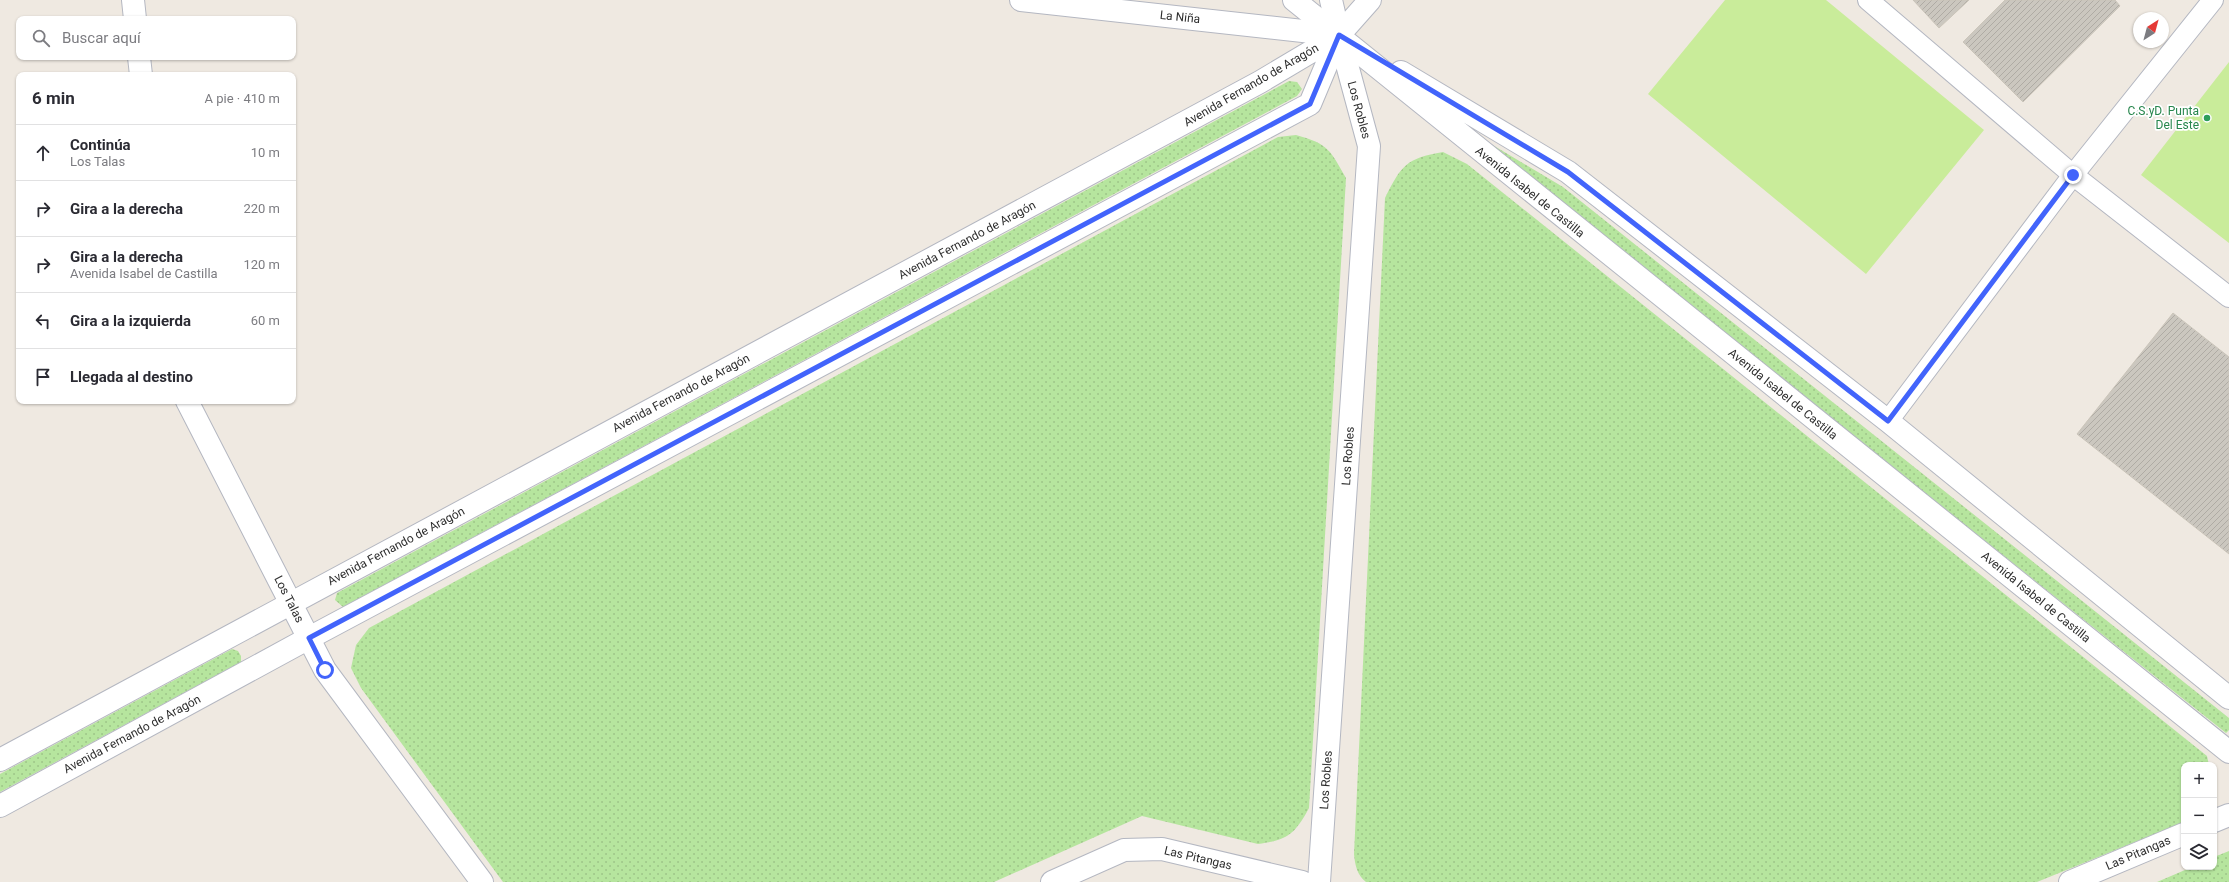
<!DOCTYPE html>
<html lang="es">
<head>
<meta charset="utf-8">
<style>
	body { margin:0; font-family:Roboto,sans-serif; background:#f7f7f7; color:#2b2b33 }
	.controls { position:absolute; right:12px; bottom:12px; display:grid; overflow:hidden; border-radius:8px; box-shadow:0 1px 3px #0004 }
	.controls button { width:36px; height:36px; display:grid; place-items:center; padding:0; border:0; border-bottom:1px solid #e1e1e2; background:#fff; color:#2b2b33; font:20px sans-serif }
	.compass { position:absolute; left:2133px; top:12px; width:36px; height:36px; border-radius:50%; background:#fff; box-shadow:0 1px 3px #0004; rotate:36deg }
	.stop { position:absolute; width:12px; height:12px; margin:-9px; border:3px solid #4264fb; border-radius:50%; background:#fff }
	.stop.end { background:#4264fb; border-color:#fff; box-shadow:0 1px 4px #0008 }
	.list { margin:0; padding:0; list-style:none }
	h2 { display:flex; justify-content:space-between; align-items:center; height:52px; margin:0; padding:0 16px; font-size:17px }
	h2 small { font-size:13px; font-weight:400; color:#7c7c81 }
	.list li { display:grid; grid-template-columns:26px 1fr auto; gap:12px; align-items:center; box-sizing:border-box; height:56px; padding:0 16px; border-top:1px solid #e1e1e2 }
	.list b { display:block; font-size:15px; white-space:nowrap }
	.list p { margin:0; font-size:13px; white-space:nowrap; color:#7c7c81 }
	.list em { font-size:13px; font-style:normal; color:#7c7c81 }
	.icon { flex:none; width:22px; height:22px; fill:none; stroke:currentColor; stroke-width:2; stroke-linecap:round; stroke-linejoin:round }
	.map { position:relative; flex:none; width:2229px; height:882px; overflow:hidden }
	.search { position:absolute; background:#fff; box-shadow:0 1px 3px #0004; left:16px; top:16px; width:280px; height:44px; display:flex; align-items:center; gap:10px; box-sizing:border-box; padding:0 14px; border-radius:8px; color:#7c7c81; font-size:15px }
	.panel { position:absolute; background:#fff; box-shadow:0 1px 3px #0004; left:16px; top:72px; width:280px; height:332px; border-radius:8px }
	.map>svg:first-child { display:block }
</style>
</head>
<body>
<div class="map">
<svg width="2229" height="882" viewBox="0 0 2229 882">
	<defs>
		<pattern id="green-dots" width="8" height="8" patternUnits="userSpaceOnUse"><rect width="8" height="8" fill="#b6e59e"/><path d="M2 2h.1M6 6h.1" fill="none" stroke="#9dc588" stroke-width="1.8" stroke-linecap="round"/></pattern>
		<pattern id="building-hatch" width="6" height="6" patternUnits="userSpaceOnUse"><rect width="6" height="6" fill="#cbc7bf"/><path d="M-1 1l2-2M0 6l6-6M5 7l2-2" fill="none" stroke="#afaba4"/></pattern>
	</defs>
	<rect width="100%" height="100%" fill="#efe9e1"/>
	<!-- green -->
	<path fill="url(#green-dots)" d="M1289 81 1297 82 1302 89 1297 96 343 607 335 600 337 593Z
		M1296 135C1329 144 1330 150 1346 178L1309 808C1295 834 1288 840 1258 844L1142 816 994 882H503L361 688 351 668 356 645 369 628 1278 137Z
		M1486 141 1563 187 2229 718V730L2226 733 1558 201Z
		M1443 152 1467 164 2207 756 2209 765H2184V822L2037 882H1366C1357 875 1355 865 1354 854L1385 198C1401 166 1406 158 1443 152Z
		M232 649 238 651 241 656V662L0 792V774Z
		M2229 851V882H2157L2192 867H2214V857Z"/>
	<!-- pitch -->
	<path fill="#c9ec9a" d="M1725 0H1826L1984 130 1866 274 1648 94Z
		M2229 62V243L2141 175Z"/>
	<!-- building -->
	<path fill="url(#building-hatch)" stroke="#cbc5ba" d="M1913 0H1969L1939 28Z
		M2005 0H2115L2120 6 2023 102 1963 42Z
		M2173 313 2229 357V554L2077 434Z"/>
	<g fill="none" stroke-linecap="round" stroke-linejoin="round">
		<!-- service casing -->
		<g stroke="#b4b7c1" stroke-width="22">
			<path id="service" d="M1868 0 2073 175 2229 297
				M1888 421 2073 175 2213 0"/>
		</g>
		<!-- minor casing -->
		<g stroke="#b4b7c1" stroke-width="24">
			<path id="minor" d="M133 0 135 19
				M1021 0 1339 35
				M1339 35 1370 0
				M139 57 141 75
				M187 401 325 670 482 882
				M2214 821 2229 815
				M1052 882 1124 850 1162 849 1302 882
				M1319 882 1369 146 1339 35 1331 0
				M2070 882 2184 834"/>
		</g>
		<!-- tertiary casing -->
		<g stroke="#b4b7c1" stroke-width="24">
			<path id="tertiary" d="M1294 0 2229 752
				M1401 72 1568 172 1888 421 2229 698
				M0 760 1260 82 1339 35
				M0 806 309 638 1310 104 1339 35"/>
		</g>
		<!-- service -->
		<use href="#service" stroke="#fff" stroke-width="20"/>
		<!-- minor -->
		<use href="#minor" stroke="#fff" stroke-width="22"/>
		<!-- tertiary -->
		<use href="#tertiary" stroke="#fff" stroke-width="22"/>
	</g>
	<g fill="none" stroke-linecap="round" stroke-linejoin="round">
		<!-- route -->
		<path stroke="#4264fb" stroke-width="5" d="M325 670 309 638 1310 104 1339 35 1568 172 1888 421 2073 175"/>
	</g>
	<!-- markers -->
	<circle fill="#2e9e5b" stroke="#fff" stroke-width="1.5" cx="2207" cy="118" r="4"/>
	<g text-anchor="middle" stroke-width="3.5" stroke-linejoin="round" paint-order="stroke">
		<!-- street labels -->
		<g font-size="12" fill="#2e2e2e" stroke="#fff">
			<text transform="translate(1180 17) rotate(6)" y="4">La Niña</text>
			<text transform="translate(1251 85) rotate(-30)" y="4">Avenida Fernando de Aragón</text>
			<text transform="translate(1359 110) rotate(75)" y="4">Los Robles</text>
			<text transform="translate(1530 192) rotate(39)" y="4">Avenida Isabel de Castilla</text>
			<text transform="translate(967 240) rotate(-28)" y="4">Avenida Fernando de Aragón</text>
			<text transform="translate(681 393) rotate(-28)" y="4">Avenida Fernando de Aragón</text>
			<text transform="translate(1783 394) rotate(39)" y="4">Avenida Isabel de Castilla</text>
			<text transform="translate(1348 456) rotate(-86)" y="4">Los Robles</text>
			<text transform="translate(396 546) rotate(-28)" y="4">Avenida Fernando de Aragón</text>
			<text transform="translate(2036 597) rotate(39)" y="4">Avenida Isabel de Castilla</text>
			<text transform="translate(289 599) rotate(63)" y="4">Los Talas</text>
			<text transform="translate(132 734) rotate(-28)" y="4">Avenida Fernando de Aragón</text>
			<text transform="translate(1326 780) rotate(-86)" y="4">Los Robles</text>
			<text transform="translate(2138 853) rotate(-23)" y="4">Las Pitangas</text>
			<text transform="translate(1198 858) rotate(13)" y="4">Las Pitangas</text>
		</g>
		<!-- leisure labels -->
		<g font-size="12" fill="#27864d" stroke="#fff" text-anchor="end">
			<text x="2199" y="115">C.S.yD. Punta<tspan x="2199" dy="14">Del Este</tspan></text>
		</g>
	</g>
</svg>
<div class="controls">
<button>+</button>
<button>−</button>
<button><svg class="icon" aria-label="layers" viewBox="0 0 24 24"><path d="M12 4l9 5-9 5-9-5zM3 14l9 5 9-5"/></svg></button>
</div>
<svg class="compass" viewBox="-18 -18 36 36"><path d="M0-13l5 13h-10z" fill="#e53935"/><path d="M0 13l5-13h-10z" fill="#7c7c81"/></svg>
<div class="stop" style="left:325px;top:670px"></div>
<div class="stop end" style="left:2073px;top:175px"></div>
<div class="search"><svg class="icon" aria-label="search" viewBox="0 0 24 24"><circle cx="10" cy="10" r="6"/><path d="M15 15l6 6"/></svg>Buscar aquí</div>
<section class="panel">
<h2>6 min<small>A pie · 410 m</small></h2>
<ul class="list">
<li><svg class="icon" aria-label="ahead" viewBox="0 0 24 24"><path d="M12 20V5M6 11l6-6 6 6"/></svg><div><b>Continúa</b><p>Los Talas</p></div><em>10 m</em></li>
<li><svg class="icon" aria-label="right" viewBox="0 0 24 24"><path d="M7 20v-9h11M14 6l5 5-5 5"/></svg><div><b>Gira a la derecha</b></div><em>220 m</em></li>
<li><svg class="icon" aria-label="right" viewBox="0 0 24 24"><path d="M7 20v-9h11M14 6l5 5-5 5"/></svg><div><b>Gira a la derecha</b><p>Avenida Isabel de Castilla</p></div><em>120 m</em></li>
<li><svg class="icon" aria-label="left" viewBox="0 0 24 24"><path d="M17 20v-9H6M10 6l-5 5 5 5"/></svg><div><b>Gira a la izquierda</b></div><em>60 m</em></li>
<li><svg class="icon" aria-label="arrive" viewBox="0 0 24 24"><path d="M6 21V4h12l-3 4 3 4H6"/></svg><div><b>Llegada al destino</b></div></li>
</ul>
</section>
</div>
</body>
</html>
